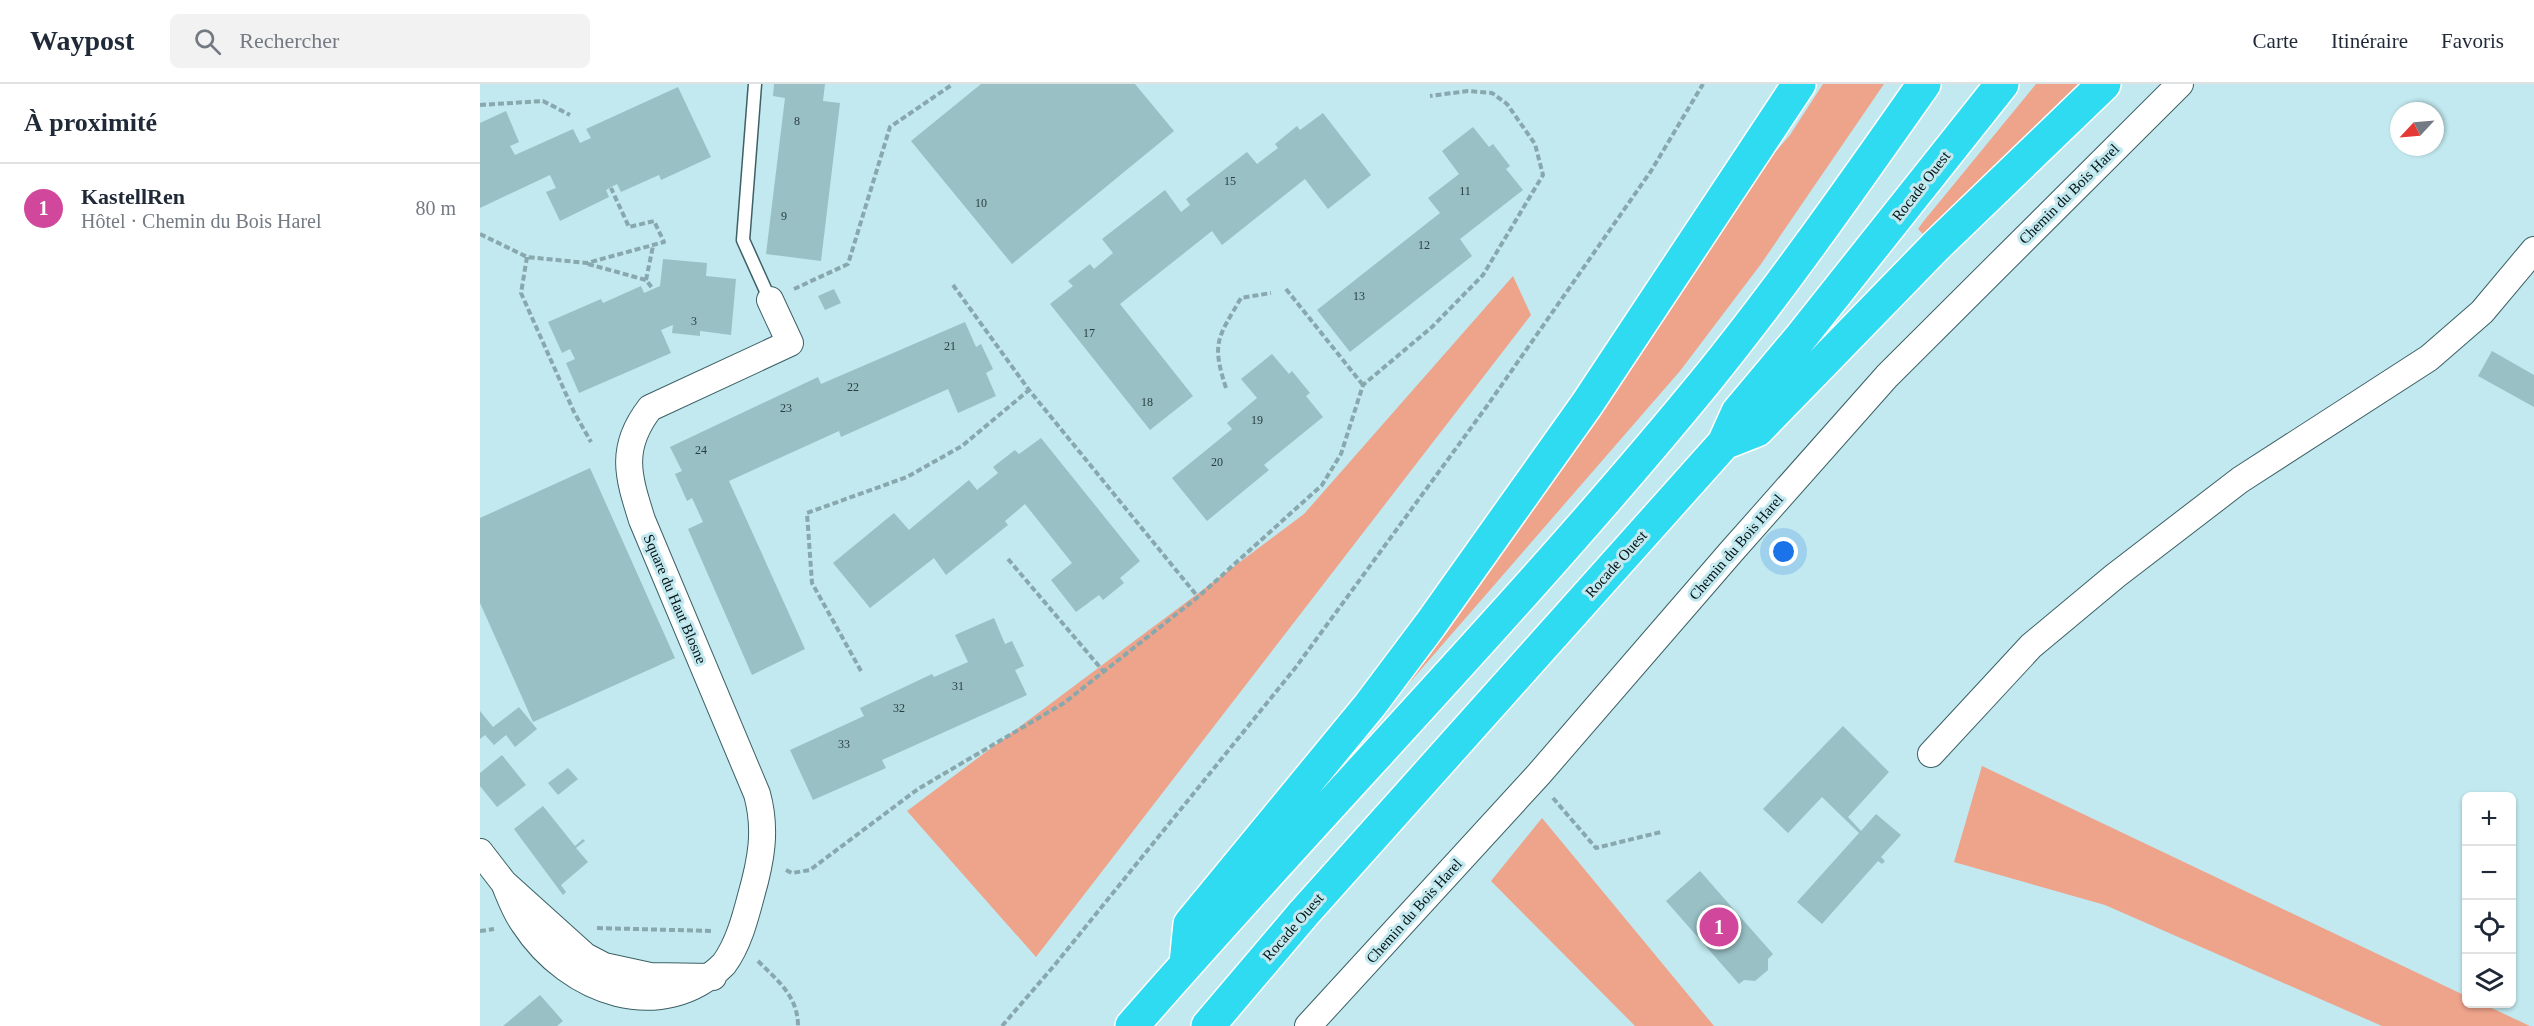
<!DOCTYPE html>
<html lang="fr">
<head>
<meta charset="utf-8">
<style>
	body { margin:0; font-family:"Times New Roman",serif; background:#f2f2f3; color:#1f2937 }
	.controls { position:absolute; right:18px; bottom:18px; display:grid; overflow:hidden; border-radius:9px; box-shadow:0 2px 4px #0004 }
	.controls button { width:54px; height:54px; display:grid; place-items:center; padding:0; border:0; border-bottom:2px solid #e0e1e3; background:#fff; color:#1f2937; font:30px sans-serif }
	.compass { position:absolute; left:1910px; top:18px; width:54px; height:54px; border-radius:50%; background:#fff; box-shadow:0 2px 4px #0004; rotate:244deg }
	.you { position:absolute; left:1304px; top:468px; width:21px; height:21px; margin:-15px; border:4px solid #fff; border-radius:50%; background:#1a73e8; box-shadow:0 0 0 9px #1a73e833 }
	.badge { display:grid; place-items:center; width:39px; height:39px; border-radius:50%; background:#ac4421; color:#fff; font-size:20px; font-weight:700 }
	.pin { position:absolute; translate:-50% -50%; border:3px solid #fff; box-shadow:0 2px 6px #0006 }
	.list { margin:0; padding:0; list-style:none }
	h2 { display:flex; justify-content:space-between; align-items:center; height:78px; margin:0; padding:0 24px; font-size:26px }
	h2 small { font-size:20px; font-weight:400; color:#747a83 }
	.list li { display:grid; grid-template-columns:39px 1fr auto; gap:18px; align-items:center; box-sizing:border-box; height:90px; padding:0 24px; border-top:2px solid #e0e1e3 }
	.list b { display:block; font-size:22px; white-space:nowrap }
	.list p { margin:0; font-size:20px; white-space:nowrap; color:#747a83 }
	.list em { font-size:20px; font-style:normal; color:#747a83 }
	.icon { flex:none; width:33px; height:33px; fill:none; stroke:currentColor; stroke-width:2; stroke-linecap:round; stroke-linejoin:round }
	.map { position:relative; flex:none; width:2054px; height:942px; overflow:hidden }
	header { display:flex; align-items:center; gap:36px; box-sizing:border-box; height:84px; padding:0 30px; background:#fff; border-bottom:2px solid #e0e1e3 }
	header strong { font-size:28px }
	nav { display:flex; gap:33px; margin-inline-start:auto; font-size:21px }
	.search { width:420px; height:54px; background:#f2f2f3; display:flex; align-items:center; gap:15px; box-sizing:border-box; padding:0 21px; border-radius:9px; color:#747a83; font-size:22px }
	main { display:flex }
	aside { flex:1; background:#fff }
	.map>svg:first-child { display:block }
</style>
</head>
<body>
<header>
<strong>Waypost</strong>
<div class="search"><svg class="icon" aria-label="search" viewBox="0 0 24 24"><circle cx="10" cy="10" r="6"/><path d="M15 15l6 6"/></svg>Rechercher</div>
<nav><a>Carte</a><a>Itinéraire</a><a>Favoris</a></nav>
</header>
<main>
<aside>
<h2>À proximité<small></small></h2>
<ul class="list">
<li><span class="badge" style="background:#d1479c">1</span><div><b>KastellRen</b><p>Hôtel · Chemin du Bois Harel</p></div><em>80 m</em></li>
</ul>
</aside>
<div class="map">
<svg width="2054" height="942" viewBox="0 0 2054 942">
	<rect width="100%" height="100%" fill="#c1e9ef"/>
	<!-- green -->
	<path fill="#eea38b" d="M1343 0H1404L1281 180 1200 287 871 666 1265 103 1310 51Z
		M1556 0H1611L1449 156 1438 145 1443 138Z
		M1033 192 1051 231 556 873 427 727 824 430Z
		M1502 682 1986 912V920H2003L2050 942H1902L1625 821 1474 778Z
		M1062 734 1234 942H1155L1011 797Z"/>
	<!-- building -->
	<path fill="#98c0c5" d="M294 0H345L343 17 360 19 341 177 286 170 305 14 293 12Z
		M501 0H655L694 47 532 180 431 57Z
		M198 3 231 73 181 96 179 91 141 108 137 100 126 106 129 113 80 137 66 108 76 104 70 91 0 124V39L26 27 39 58 30 62 35 71 93 45 100 59 111 54 106 45Z
		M843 29 891 91 848 125 825 95 742 161 732 147 640 220 713 312 670 346 570 220 593 202 588 197 610 180 614 185 633 169 622 155 685 106 701 128 710 121 706 115 767 68 777 80 798 64 795 60 817 42 820 46Z
		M993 43 1009 63 1013 60 1030 82 1026 85 1043 106 980 155 992 172 870 268 837 226 960 129 948 114 979 90 962 67Z
		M183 175 227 179 226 192 256 195 251 251 220 247V252L192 249 193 241 181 246 191 269 99 309 86 279 95 275 90 265 82 269 68 238 121 215 123 219 161 202 164 209 180 202Z
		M354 205 361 219 345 226 338 212Z
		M485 238 496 263 501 260 513 285 506 289 516 312 478 329 468 305 361 353 359 347 249 397 325 565 272 591 208 445 223 438 212 414 207 417 195 390 202 387 190 363 338 293 341 300Z
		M2012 267 2054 291V323L1998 292Z
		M792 270 809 290 812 287 830 309 826 312 843 333 784 381 789 386 727 437 692 394 752 345 747 339 777 314 761 295Z
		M561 354 660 477 640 494 644 499 623 516 619 511 596 528 571 496 592 479 545 420 525 437 528 441 466 491 454 474 390 524 353 479 414 429 429 446 489 396 497 406 518 389 513 383 535 366 539 370Z
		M110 384 195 574 53 638 0 519V434Z
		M514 534 525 560 532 557 544 582 535 586 547 611 402 676 406 684 333 716 310 666 384 632 380 624 452 590 454 593 488 578 475 551Z
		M39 623 57 645 35 663 26 651 14 661 5 651 0 655V627L13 643Z
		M1363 642 1409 688 1368 733 1381 747 1396 730 1421 751 1401 773 1405 777 1402 780 1398 777 1342 840 1317 818 1379 749 1342 713 1308 749 1283 725Z
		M22 671 46 701 17 723 0 702V689Z
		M88 684 98 695 78 711 68 699Z
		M63 722 95 762 103 755 105 757 96 764 108 778 81 801 86 808 83 811 34 745Z
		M1220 787 1293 870 1288 875V886L1275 897 1264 896 1259 900 1186 817Z
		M60 911 83 937 77 942H23Z"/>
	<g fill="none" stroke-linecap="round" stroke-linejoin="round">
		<!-- lane casing -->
		<g stroke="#3c6065" stroke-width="15">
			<path id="lane" d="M275 0 263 156 290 216"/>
		</g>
		<!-- street casing -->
		<g stroke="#3c6065" stroke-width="28">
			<path id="street" d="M1451 670 1551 562 1635 492 1760 396 1949 274 2002 228 2054 166
				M0 768 24 799 105 872 124 882 170 892 233 893
				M24 799C30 813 35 828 44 840 89 909 182 942 244 880 258 861 265 835 271 812 281 777 287 746 277 710L162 436C148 392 139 364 170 324L310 259 290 216
				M828 942 1059 690 1251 468 1407 292 1700 0"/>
		</g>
		<!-- highway casing -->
		<g stroke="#fff" stroke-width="36">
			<path id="highway" d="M1244 359 1277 346 1456 162 1624 0
				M706 880 710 840 890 621 950 541 1107 320 1319 0
				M652 942C840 726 1042 521 1224 299 1302 203 1373 101 1444 0
				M728 942 823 830 1244 359 1258 328 1321 253 1522 0"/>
		</g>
		<!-- path -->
		<path stroke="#88a8ad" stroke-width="4" stroke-dasharray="6 3" stroke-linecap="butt" d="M0 21 63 17 90 31
			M0 150 47 173 107 179 184 158 174 137 149 143 131 104
			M47 173 41 209 94 328 111 358
			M108 180 166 196 173 205
			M166 196 173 162
			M473 201 549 306 718 513
			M314 205 368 180 410 43 473 0
			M806 205 883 301
			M746 304C731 258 738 254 761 214L791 209
			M528 475 624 588
			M381 587 332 499 327 429 427 393 482 362 549 306
			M1073 714 1116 764 1181 748
			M306 786 312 789 330 786 438 705 584 619 718 513 842 401 861 370 883 301 952 243 1003 191 1063 91 1055 60 1027 20 1012 9 988 7 950 12
			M117 844 232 847
			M0 847 14 845
			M278 877C297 896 318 912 318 942
			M522 942 573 883 816 583 1007 322 1171 87 1223 0"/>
		<!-- lane -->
		<use href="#lane" stroke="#fff" stroke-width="12"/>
		<!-- street -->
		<use href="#street" stroke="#fff" stroke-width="26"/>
		<!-- highway -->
		<use href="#highway" stroke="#2fdbf0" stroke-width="33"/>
	</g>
	<g text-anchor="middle" stroke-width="6" stroke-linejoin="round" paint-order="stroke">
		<!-- number labels -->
		<g font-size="12" fill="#2a3e41">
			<text x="317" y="41">8</text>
			<text x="750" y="101">15</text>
			<text x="985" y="111">11</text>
			<text x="501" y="123">10</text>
			<text x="304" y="136">9</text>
			<text x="944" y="165">12</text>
			<text x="879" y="216">13</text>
			<text x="214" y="241">3</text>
			<text x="609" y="253">17</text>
			<text x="470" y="266">21</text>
			<text x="373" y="307">22</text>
			<text x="667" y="322">18</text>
			<text x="306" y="328">23</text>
			<text x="777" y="340">19</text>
			<text x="221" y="370">24</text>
			<text x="737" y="382">20</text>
			<text x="478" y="606">31</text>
			<text x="419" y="628">32</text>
			<text x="364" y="664">33</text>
		</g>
		<!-- street labels -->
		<g font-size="15" fill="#051315" stroke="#c1e9ef">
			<text transform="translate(1441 102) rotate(-52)" y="5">Rocade Ouest</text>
			<text transform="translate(1589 110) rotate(-45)" y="5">Chemin du Bois Harel</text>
			<text transform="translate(1256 463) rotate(-49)" y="5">Chemin du Bois Harel</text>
			<text transform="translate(1136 480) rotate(-48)" y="5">Rocade Ouest</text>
			<text transform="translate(195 515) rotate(67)" y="5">Square du Haut Blosne</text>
			<text transform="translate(934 827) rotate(-48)" y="5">Chemin du Bois Harel</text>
			<text transform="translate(813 843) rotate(-49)" y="5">Rocade Ouest</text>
		</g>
	</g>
</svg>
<div class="controls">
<button>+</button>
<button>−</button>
<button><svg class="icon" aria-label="locate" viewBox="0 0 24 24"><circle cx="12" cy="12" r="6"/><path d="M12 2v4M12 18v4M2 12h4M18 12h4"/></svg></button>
<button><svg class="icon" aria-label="layers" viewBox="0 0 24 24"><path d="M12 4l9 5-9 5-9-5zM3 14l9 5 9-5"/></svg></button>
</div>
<svg class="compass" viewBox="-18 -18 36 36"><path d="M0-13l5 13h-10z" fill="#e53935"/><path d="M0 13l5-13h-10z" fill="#747a83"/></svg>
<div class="you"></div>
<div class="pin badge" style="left:1239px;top:843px;background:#d1479c">1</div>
</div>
</main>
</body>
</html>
